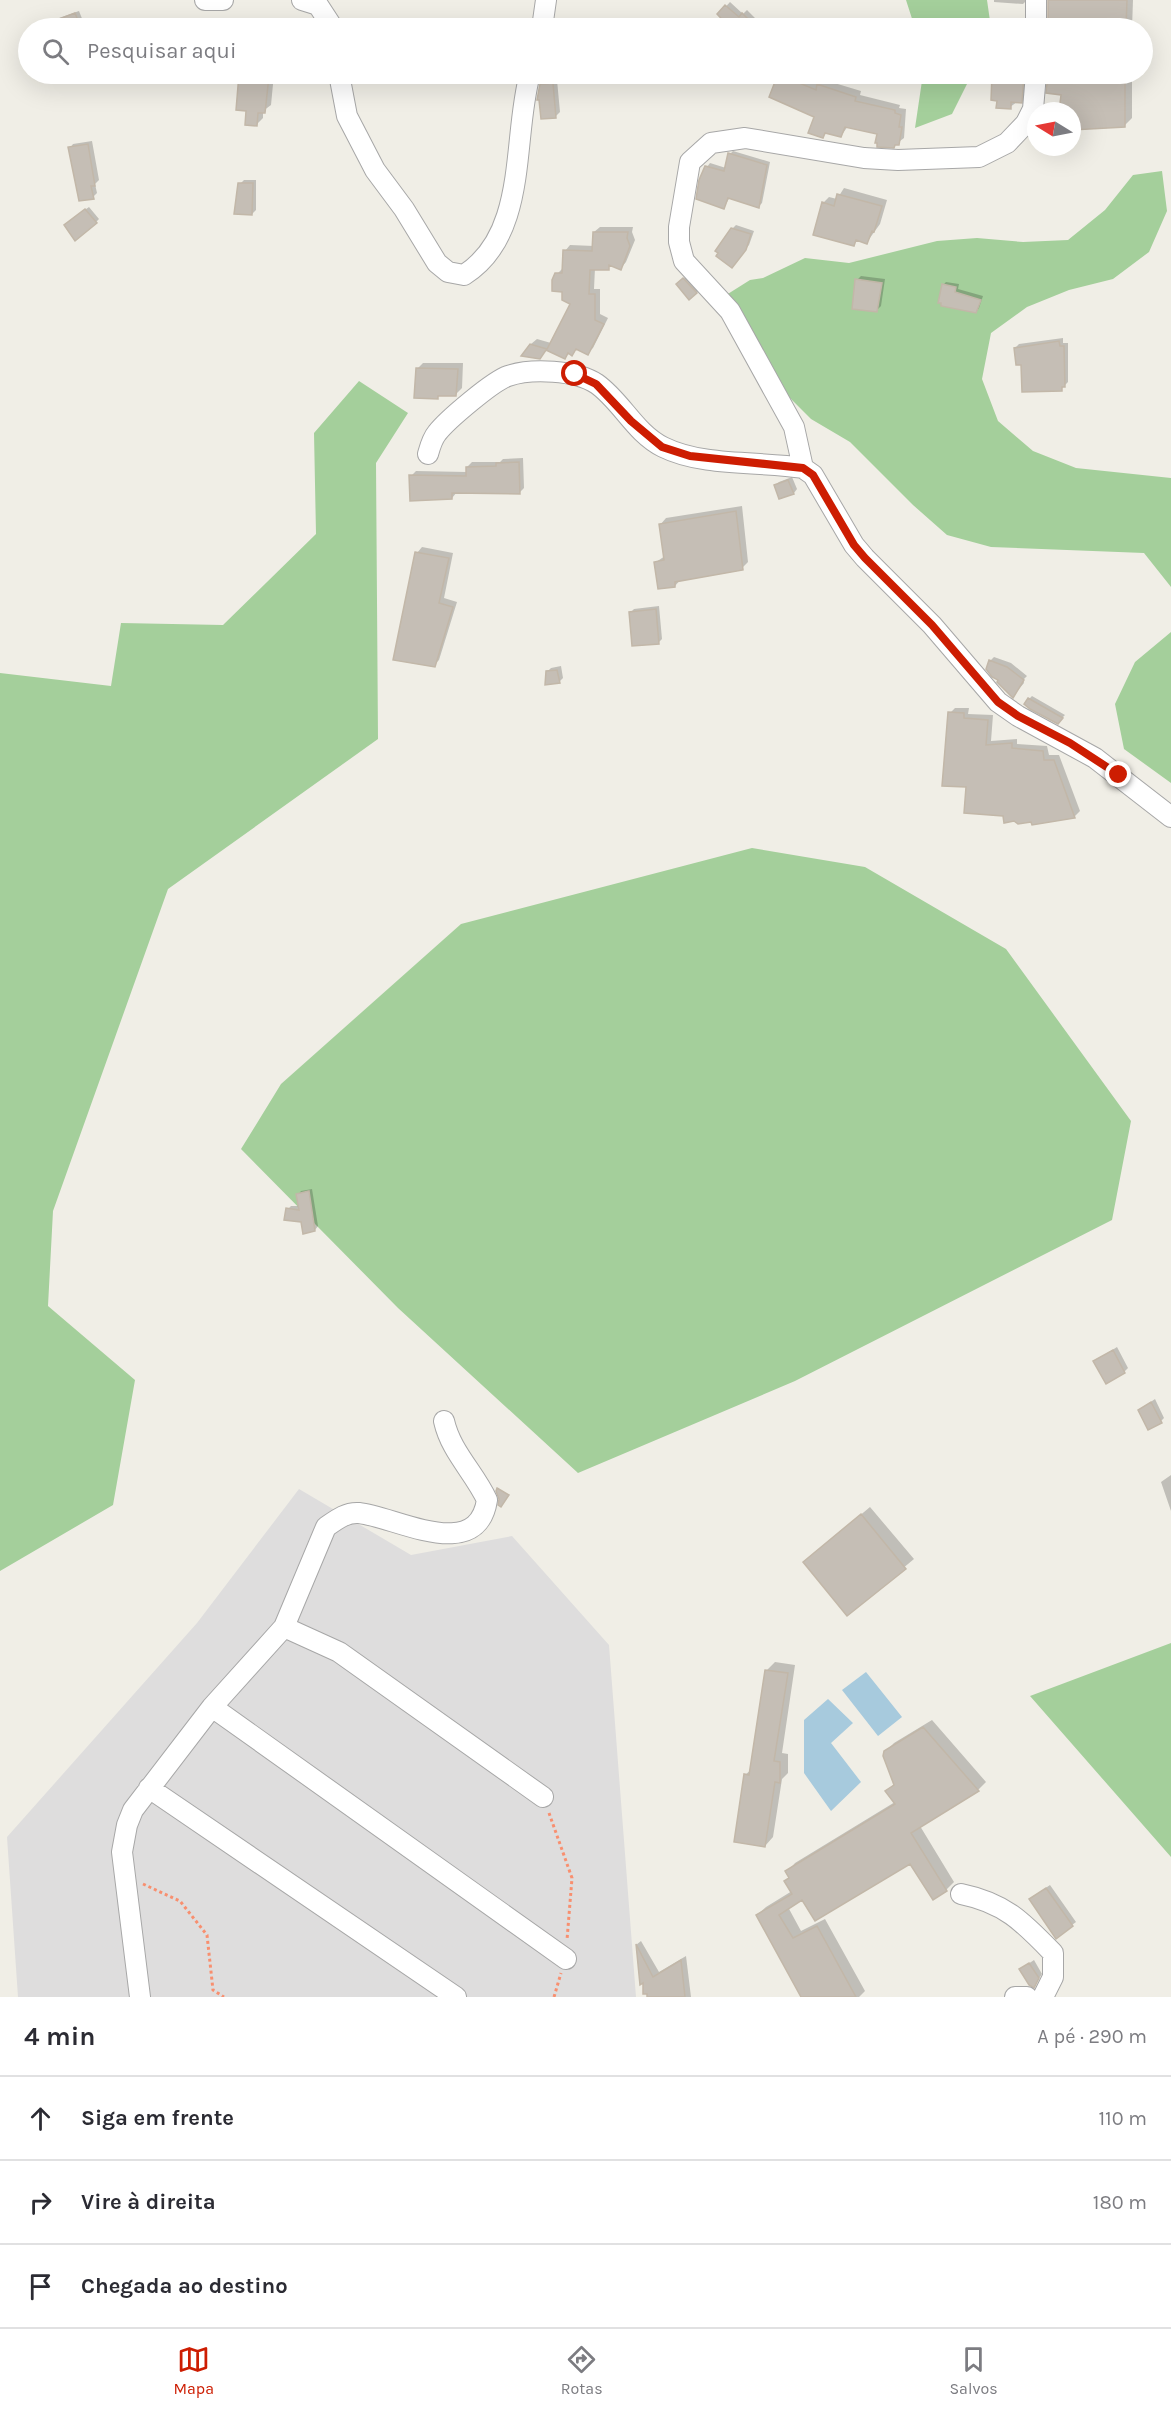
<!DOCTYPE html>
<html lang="pt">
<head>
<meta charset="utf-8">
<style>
	body { margin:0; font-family:Karla,sans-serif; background:#f7f7f7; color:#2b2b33 }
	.compass { position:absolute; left:1027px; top:102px; width:54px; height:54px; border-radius:50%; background:#fff; box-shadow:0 6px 24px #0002; rotate:280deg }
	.stop { position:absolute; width:18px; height:18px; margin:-14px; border:4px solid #cd1d02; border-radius:50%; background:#fff }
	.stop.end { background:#cd1d02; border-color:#fff; box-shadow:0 2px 6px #0008 }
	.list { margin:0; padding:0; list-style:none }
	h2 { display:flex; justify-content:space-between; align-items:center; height:78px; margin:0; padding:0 24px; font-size:26px }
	h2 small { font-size:20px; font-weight:400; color:#7c7c81 }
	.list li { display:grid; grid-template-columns:39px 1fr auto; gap:18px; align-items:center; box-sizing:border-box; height:84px; padding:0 24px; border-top:2px solid #e1e1e2 }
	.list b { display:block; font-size:22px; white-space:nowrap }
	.list em { font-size:20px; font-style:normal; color:#7c7c81 }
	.icon { flex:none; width:33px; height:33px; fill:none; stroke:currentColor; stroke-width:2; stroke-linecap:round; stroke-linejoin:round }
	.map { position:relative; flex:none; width:1171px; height:1997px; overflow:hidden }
	.search { position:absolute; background:#fff; box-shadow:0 6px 24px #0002; left:18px; right:18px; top:18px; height:66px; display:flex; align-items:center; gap:15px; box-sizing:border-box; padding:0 21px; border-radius:33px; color:#7c7c81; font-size:22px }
	.sheet { height:330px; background:#fff }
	nav { display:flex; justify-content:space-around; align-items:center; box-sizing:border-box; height:84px; border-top:2px solid #e1e1e2; background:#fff; font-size:16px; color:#7c7c81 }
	nav a { display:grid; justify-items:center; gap:3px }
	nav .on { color:#cd1d02 }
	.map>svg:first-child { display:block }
</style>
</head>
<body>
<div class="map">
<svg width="1171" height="1997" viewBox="0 0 1171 1997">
	<rect width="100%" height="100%" fill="#f0eee6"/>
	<!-- residential -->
	<path fill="#dedddd" d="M299 1489 411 1555 512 1536 609 1645 636 1997H18L7 1837 197 1623Z"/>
	<!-- forest -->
	<path fill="#a4cf9b" d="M906 0H987L991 28H915Z
		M923 74H972L952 114 915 128Z
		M1162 171 1167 211 1149 252 1113 279 1069 290 1027 307 991 333 982 379 998 421 1033 451 1076 468 1171 478V587L1144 553 991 547 947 535 913 505 850 442 811 419 789 397 723 297 750 280 763 278 805 258 849 263 937 241 977 238 1023 242 1068 240 1105 210 1133 175Z
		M359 381 408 413 376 463 378 739 168 889 53 1211 48 1306 135 1380 113 1505 0 1571V673L111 686 121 623 223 625 316 534 314 433Z
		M1171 632V783L1124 749 1115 704 1135 662Z
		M752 848 865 867 1006 949 1131 1121 1112 1220 795 1381 578 1473 398 1308 241 1149 281 1084 461 924Z
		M1171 1643V1857L1030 1696Z"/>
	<!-- water -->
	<path fill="#a7cadd" d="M866 1672 902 1717 878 1736 842 1690Z
		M828 1699 853 1723 831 1743 861 1782 831 1811 804 1773V1720Z"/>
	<!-- shadow -->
	<path fill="#0003" d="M994 0H1027L1023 4 994 2Z
		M1049 0H1133L1132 28H1048Z
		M730 2 743 14 747 10 758 21 751 28H734L719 14Z
		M79 11 83 21 79 25 70 28H57L55 22 59 18Z
		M241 74H274L271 105 263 111V118L257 124 247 110 238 109Z
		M282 74H307L297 81 282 78Z
		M779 74H820L830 76 831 82 861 91 860 95 900 105 899 108 906 109 904 138 896 144 879 132 848 126 841 136 827 133 823 136 816 116 771 96Z
		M994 74H1031L1028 94 1010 107 998 99H993Z
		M1048 74H1132V118L1125 125 1072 129V111H1061L1062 93 1048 92Z
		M557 80 560 112 556 116 541 98V85L545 81Z
		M92 141 99 180 95 184 97 193 93 197 70 148 73 144Z
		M733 151 770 162 762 203 759 206 730 197 724 207 707 167 710 163 726 168 730 154Z
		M244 180H256V210L252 214 240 184Z
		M844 188 887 200 880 224 867 242 858 239 853 244 823 203 829 197 837 199Z
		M89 207 99 219 96 222 69 221Z
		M736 225 754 231 749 245 735 263 732 229Z
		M600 227H633L632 232 635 240 626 262 621 268 612 264 608 268H595L594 289H600V314L608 318 593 348 587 353 577 348 565 357 547 349 539 358 531 344 537 339 551 343 572 304 557 274 563 268 565 251 570 245 594 246V232Z
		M688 275 700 289 690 298 678 284Z
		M861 276 885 279 881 306 877 310 857 280Z
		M946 282 959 284 958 289 983 296 979 308 976 312 943 285Z
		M1063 338V343H1068V382L1061 389 1022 363 1015 348 1019 344Z
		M423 363H463L462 388 456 394H440L437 397 417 369Z
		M523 458 524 488 519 493 495 494V491L457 492 452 498 411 476 416 471 467 472V467L472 462H500L503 459Z
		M792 477 797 489 794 493 779 497 775 486 779 482Z
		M742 506 748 562 742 568 681 579 675 586 656 562 665 556 660 525 666 518Z
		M422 547 453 553 444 598 457 602 439 660 434 665 417 553Z
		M659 606 662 639 659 642 630 613 634 609Z
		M994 657 1011 663 1027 676 1023 680 1024 683 1013 696 990 661Z
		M561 666 563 678 559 682 547 672 551 668Z
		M1032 696 1065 715 1061 719 1029 699Z
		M955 708H969L968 714 993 715 991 741 1017 739V744L1047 746 1049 755H1059L1080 811 1074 817 1004 815 968 786 950 713Z
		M312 1189 318 1226 315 1230 288 1209 291 1206H300L298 1195 301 1191Z
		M1117 1347 1128 1368 1124 1372 1095 1361Z
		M1155 1399 1164 1418 1161 1421 1139 1410Z
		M1171 1475V1511L1161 1482Z
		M870 1507 914 1559 848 1614 814 1554Z
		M775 1662 795 1665 782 1753 788 1754V1773L782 1779 773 1837 765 1846 745 1775 752 1769 766 1671Z
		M932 1720 986 1782 978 1790 920 1826 954 1882 946 1890 911 1862 803 1898 788 1907 801 1931 825 1919 865 1991 859 1997H802L757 1915 766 1907 792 1891 787 1872 795 1863 895 1802 887 1791 895 1783 885 1752 894 1743Z
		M1050 1885 1076 1922 1072 1925 1034 1896Z
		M641 1941 659 1972 686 1956 691 1997H649L636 1945Z
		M1034 1960 1042 1974 1034 1986 1025 1966Z"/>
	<!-- building -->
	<path fill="#c5beb5" stroke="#c2b7a8" stroke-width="1.5" d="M1048 0H1127L1126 28H1048Z
		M725 5 739 17 742 13 757 28H730L717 14Z
		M75 13 81 28H38V27Z
		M239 74 269 76 265 113H258L257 126 245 125 246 111 236 110Z
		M778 74 816 90 817 84 856 97 855 101 895 110V113L901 115 899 127H902L899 145H895L894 148 877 147V143H875L877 134 845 127 841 137 825 133 823 138 808 133 814 117 769 97Z
		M992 74H1024L1022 103 1011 102V109L996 108 997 101 991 100Z
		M1048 74H1125V127L1072 130V111H1059L1061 95 1046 93Z
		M553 83 556 118 541 119 539 100H537L540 84Z
		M88 144 95 186H91L94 199 79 201 68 147Z
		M728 153 767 165 759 208 728 198 724 209 696 199 699 180 705 166 724 171Z
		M238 183H253L252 215 234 214Z
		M837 194 882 206 874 232 872 231 867 244 856 240 854 246 813 235 822 202 834 206Z
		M85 209 97 223 75 241 64 225Z
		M731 228 751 234 746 250 732 268 716 256 718 253 715 251Z
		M593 232H628L627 238 630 246 621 270 609 265V270H590L589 294H595V320L604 324 588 355 576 349 572 356 568 353 565 359 546 350 540 359 521 356 530 344 547 349 570 304 562 300V292L552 291V280L555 273H562L563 250 592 251Z
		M683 278 697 293 689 300 676 284Z
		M855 279 882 283 877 312 852 309Z
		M942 284 956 287 955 292 981 300 976 313 941 306V303H938Z
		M1059 341 1060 346H1064L1065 387H1062V391L1022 392 1021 365H1016L1014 348Z
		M416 368 458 369 456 396H438V399L414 398Z
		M519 462 520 494 452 493V499L410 501 409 475 466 476V467L496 466V463Z
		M788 480 794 494 779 499 774 485Z
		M736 511 743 570 675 582V587L658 589 654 562 664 560 659 524Z
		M415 552 449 558 439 603 453 607 435 667 393 660Z
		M656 609 659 644 632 646 629 612Z
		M989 660 1007 667 1024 680 1013 698 997 682 998 680 992 677 986 669Z
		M557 670 560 683 545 685 546 671Z
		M1028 698 1063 718 1058 724 1030 709 1024 704Z
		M948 712 964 713V718L988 720 986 745 1012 743V748L1043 751 1044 760H1054L1075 818 1032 825 1031 822 1018 824 1014 821 1004 823 1003 816 964 813 966 787 942 786Z
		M309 1191 315 1231 303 1234 301 1222 284 1220 286 1208 299 1210 296 1194Z
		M1113 1350 1125 1373 1106 1384 1093 1361Z
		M1151 1402 1162 1423 1148 1430 1138 1410Z
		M497 1488 509 1495 501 1507 498 1505 499 1499 496 1491Z
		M861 1514 906 1569 847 1616 803 1562Z
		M765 1670 788 1673 774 1761 780 1762V1783L775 1782 765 1847 734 1842 744 1774 749 1775Z
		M923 1727 979 1791 911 1833 947 1891 933 1900 910 1864 815 1921 802 1900 779 1915 793 1938 817 1926 856 1997H801L756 1915 792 1894 784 1881 789 1878 785 1871 895 1804 885 1791 894 1785 883 1756 884 1751Z
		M1046 1888 1073 1926 1056 1939 1029 1899Z
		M636 1944 653 1977 681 1960 685 1997H647V1994H643V1983L640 1985Z
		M1029 1963 1039 1978 1034 1988 1029 1985 1019 1969Z"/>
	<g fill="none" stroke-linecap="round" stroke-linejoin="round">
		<!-- minor casing -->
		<g stroke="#a7a7a7" stroke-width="22">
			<path id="minor" d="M205 0H223
				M302 0 318 5 333 28
				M1036 0V28
				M542 28 546 0
				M339 74 347 116 375 170 404 209 437 263 448 272 464 275C529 234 512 137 530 74
				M428 454C430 447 432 439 437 433 447 420 493 381 508 376 531 368 576 370 597 384 622 402 635 433 663 447 703 467 760 461 803 468L813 475 854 545 865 558 932 625 998 702 1018 716 1095 758 1171 817
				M803 468 794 427 730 311 684 261 679 242V227L690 162 711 143 745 138 864 158 898 160 979 157 1007 143 1026 123 1033 109 1036 74
				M284 1627 339 1652 543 1797
				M212 1707 566 1959
				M149 1788 456 1997
				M961 1894C1005 1903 1023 1922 1053 1953V1977L1043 1997
				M140 1997 122 1852 127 1825 133 1810 212 1707 284 1627 326 1527C336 1520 346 1512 359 1513 396 1517 477 1564 487 1500 474 1472 451 1452 444 1421
				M1015 1997H1027"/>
		</g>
		<!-- path -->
		<path stroke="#f88f6f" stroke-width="3" stroke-dasharray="3 3" stroke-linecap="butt" d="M549 1813 572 1878 567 1940
			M143 1884 180 1901 207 1935 213 1990 224 1997
			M554 1997 561 1973"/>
		<!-- minor -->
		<use href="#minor" stroke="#fff" stroke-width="20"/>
	</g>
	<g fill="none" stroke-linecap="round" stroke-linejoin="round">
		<!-- route -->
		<path stroke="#cd1d02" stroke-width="8" d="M575 374 596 384 631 421 662 447 690 456 803 468 813 475 854 545 865 558 932 625 998 702 1018 716 1070 743 1119 775"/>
	</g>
</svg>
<svg class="compass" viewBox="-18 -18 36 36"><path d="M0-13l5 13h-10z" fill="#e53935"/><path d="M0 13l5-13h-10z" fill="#7c7c81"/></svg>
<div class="stop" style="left:575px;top:374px"></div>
<div class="stop end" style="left:1119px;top:775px"></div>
<div class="search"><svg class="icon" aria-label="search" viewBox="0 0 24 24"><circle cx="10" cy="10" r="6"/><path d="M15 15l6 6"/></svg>Pesquisar aqui</div>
</div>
<section class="sheet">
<h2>4 min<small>A pé · 290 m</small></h2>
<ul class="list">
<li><svg class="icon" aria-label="ahead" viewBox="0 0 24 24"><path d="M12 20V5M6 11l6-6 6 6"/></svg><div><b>Siga em frente</b></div><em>110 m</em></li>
<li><svg class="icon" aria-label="right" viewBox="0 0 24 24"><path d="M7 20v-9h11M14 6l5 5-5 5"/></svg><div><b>Vire à direita</b></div><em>180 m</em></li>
<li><svg class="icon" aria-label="arrive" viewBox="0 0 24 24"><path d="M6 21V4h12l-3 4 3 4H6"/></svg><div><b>Chegada ao destino</b></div></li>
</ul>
</section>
<nav>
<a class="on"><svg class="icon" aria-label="map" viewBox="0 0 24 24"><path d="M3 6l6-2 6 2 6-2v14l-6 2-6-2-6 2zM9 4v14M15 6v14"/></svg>Mapa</a>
<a><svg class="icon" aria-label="directions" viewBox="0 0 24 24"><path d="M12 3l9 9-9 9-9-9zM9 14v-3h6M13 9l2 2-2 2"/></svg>Rotas</a>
<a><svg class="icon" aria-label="saved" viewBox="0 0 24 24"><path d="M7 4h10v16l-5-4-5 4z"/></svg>Salvos</a>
</nav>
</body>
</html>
